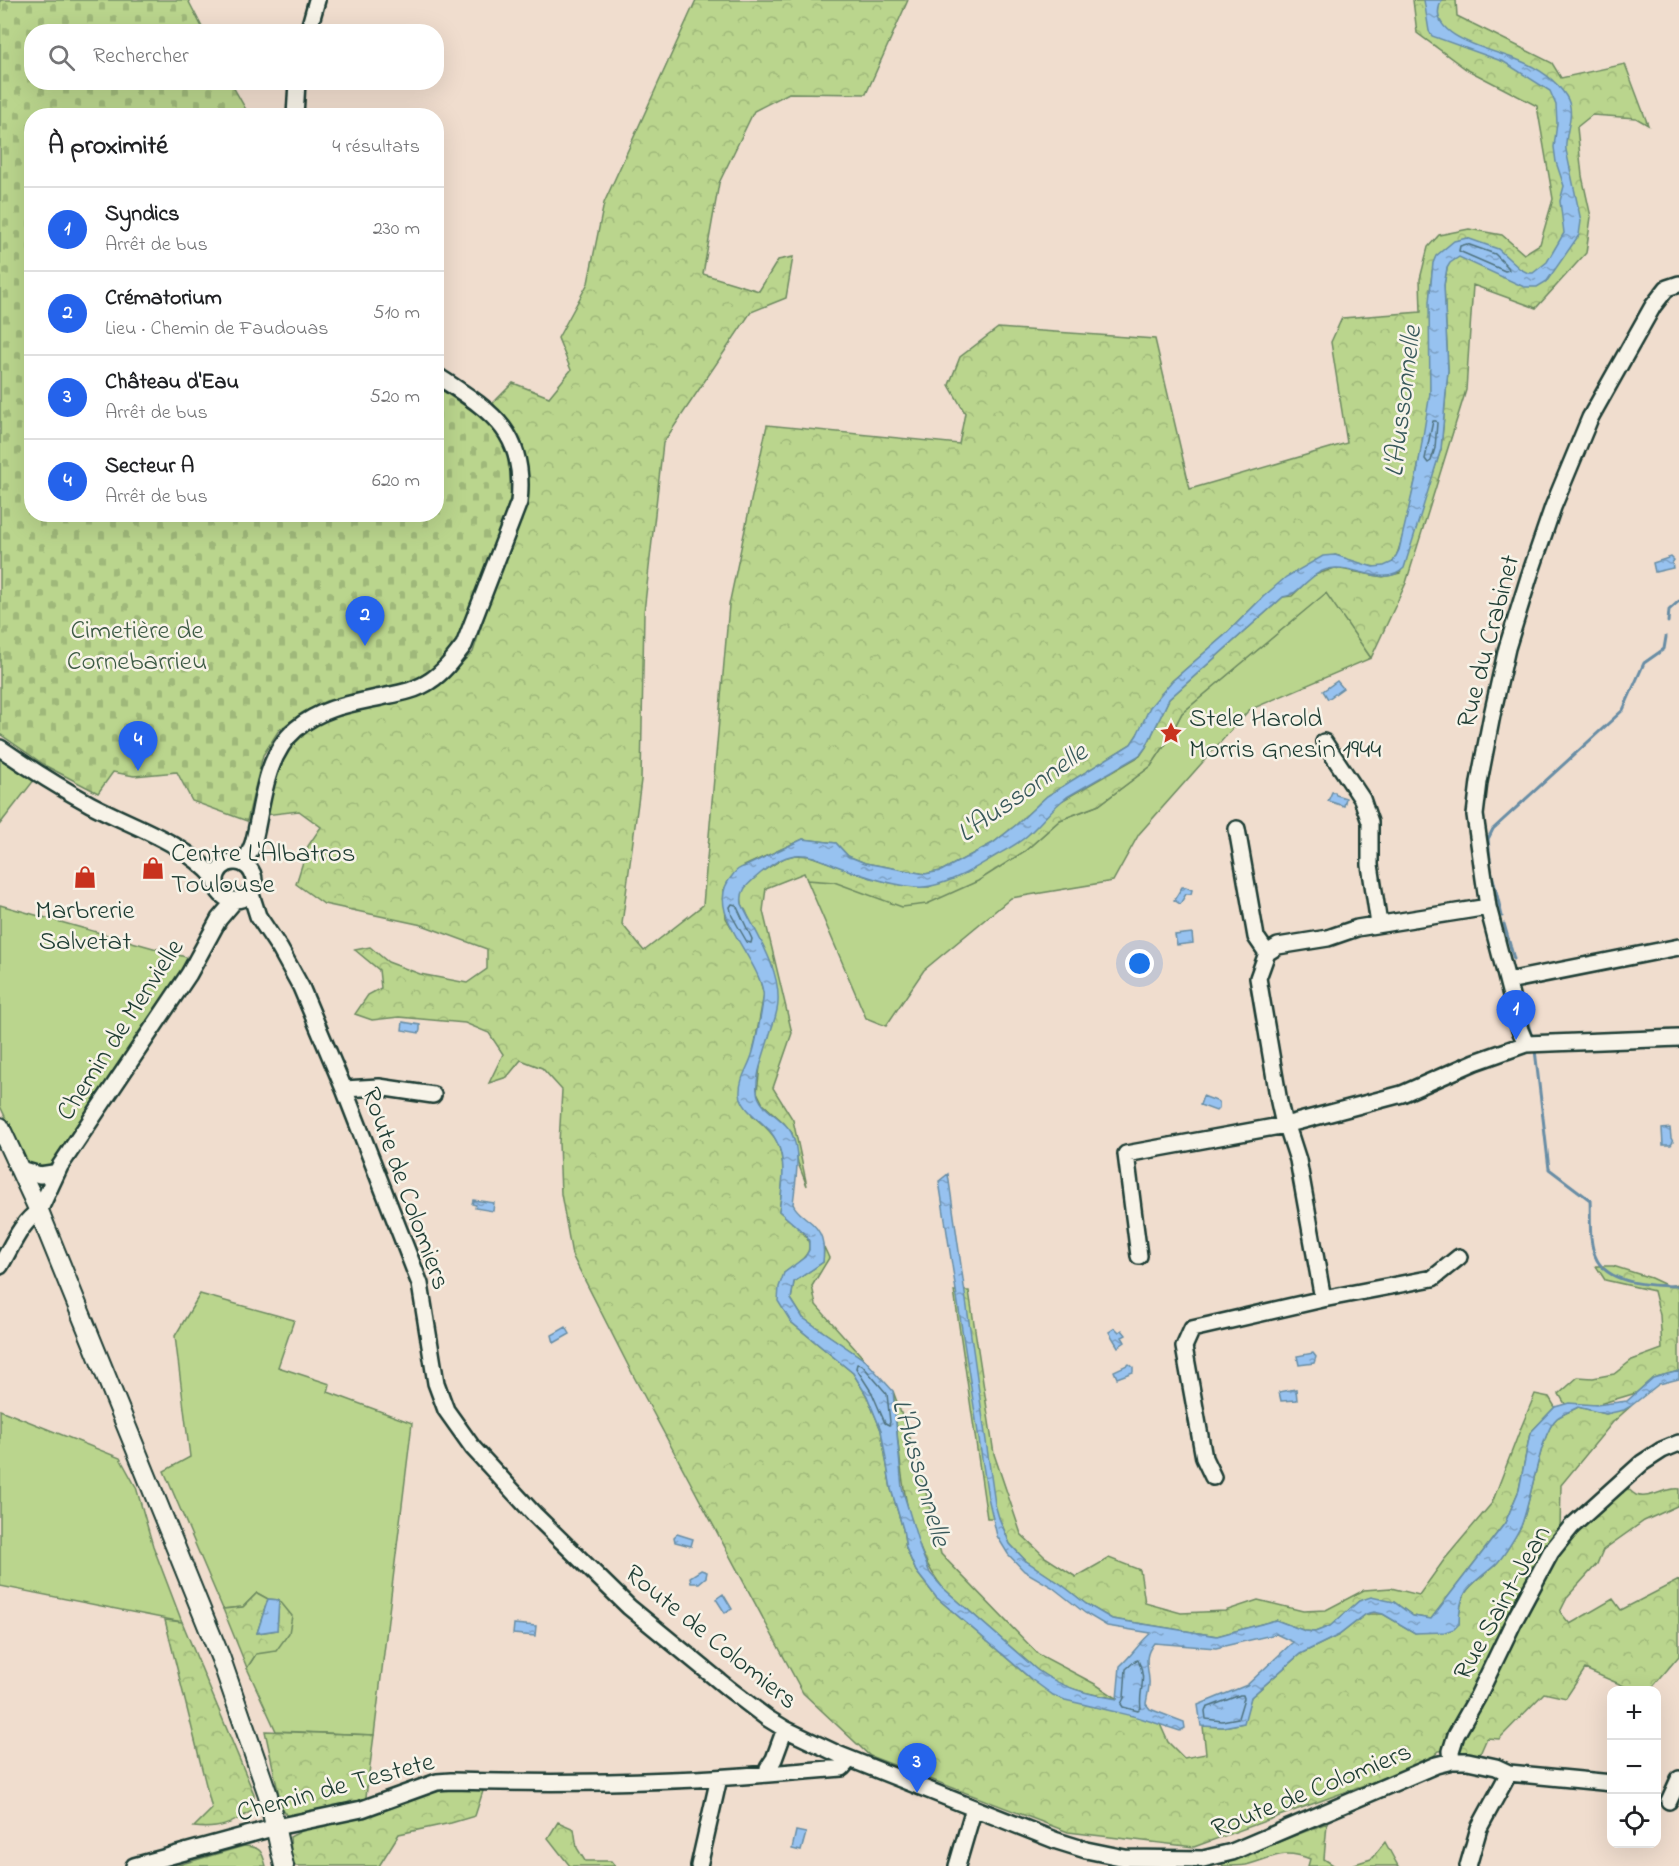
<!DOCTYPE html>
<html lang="fr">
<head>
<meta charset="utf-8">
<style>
	body { margin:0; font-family:"Indie Flower",sans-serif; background:#f2f2f2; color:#202124 }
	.controls { position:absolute; right:18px; bottom:18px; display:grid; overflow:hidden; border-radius:12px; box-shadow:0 6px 24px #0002 }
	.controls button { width:54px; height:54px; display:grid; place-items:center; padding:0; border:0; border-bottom:2px solid #e0e0e0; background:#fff; color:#202124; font:30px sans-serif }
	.you { position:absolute; left:1140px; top:964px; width:21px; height:21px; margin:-15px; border:4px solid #fff; border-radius:50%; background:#1a73e8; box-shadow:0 0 0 9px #1a73e833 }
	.badge { display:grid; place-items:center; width:39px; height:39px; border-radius:50%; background:#2563eb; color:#fff; font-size:20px; font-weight:700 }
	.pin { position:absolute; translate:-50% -50px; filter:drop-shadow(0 2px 3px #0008) }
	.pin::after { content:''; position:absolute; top:32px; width:21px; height:18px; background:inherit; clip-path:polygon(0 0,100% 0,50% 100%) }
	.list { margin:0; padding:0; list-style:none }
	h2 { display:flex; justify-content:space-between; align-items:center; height:78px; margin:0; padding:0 24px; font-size:26px }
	h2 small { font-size:20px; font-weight:400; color:#757577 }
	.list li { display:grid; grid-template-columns:39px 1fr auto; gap:18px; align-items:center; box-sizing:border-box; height:84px; padding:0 24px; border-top:2px solid #e0e0e0 }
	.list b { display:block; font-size:22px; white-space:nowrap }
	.list p { margin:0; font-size:20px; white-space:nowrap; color:#757577 }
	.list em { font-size:20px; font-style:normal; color:#757577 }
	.icon { flex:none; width:33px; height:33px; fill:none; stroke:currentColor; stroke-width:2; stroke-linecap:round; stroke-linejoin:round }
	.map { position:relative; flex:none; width:1679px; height:1866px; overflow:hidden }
	.search { position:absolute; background:#fff; box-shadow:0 6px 24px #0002; left:24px; top:24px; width:420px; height:66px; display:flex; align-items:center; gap:15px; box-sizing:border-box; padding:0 21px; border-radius:24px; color:#757577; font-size:22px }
	.panel { position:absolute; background:#fff; box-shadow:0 6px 24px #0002; left:24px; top:108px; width:420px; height:414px; border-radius:24px }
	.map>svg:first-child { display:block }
</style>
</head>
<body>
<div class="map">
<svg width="1679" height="1866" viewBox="0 0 1679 1866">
	<defs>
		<pattern id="forest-crowns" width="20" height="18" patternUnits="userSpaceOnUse" patternTransform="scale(1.5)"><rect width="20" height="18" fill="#bad58d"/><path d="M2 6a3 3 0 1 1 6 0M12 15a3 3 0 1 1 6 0" fill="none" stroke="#9fb87a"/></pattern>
		<pattern id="cemetery-stones" width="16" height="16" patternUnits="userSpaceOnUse" patternTransform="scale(1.5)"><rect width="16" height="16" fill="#bad58d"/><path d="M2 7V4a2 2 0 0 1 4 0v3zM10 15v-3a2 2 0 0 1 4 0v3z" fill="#9fb87a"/></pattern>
		<pattern id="water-ripples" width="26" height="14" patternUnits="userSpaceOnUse" patternTransform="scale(1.5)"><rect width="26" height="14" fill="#97c2f0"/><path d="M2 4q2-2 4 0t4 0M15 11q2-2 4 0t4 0" fill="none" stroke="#7b9fc3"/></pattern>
	</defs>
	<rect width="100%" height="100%" fill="#f0ddce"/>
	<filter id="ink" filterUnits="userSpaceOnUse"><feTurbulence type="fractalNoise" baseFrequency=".0167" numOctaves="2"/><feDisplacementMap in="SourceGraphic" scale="12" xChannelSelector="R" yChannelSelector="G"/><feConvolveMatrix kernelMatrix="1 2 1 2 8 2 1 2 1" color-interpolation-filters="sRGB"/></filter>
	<g filter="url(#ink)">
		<!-- green -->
		<path fill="#bad58d" stroke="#6c8960" stroke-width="1.5" d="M1326 592 1371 658 1249 710 1139 834 1113 881 1011 898 924 970 886 1026 866 1018 807 880 834 881 866 893 1025 851 1060 820 1099 805 1151 766 1165 745 1182 713Z
			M0 755 35 779 0 824Z
			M0 905 189 958 49 1166 28 1164 0 1106Z
			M200 1294 294 1320 278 1367 330 1384 328 1392 412 1423 374 1735 276 1731 247 1668 256 1654 279 1600 268 1599 257 1593 243 1607 223 1609 164 1471 190 1457 175 1336Z
			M0 1410 120 1458 136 1487 153 1546 182 1622 0 1586Z"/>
		<!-- forest -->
		<path fill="url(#forest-crowns)" stroke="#6c8960" stroke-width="1.5" d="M696 0H908L866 94 789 93 754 111 719 183 703 274 759 291 778 260 793 257 786 298 751 312 663 443 644 612 641 780 622 924 644 951 703 905 729 605 767 425 959 444 965 413 949 385 960 357 998 328 1155 339 1190 489 1347 443 1331 342 1342 318 1421 312 1420 279 1428 247 1439 235 1469 229 1502 235 1524 254 1540 244 1553 199 1537 106 1466 69 1417 33 1413 0H1456L1457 16 1552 63 1561 78 1625 64 1648 125 1636 118 1592 115 1577 127 1582 176 1591 217 1586 253 1536 308 1473 285 1466 390 1406 583 1371 658 1326 593 1182 713 1165 745 1151 766 1099 805 1060 820 1025 851 978 881 927 904 902 907 834 882 807 880 804 873 766 888 763 911 792 1033 773 1088 793 1120 807 1186 798 1163 792 1133 784 1123 763 1104 757 1092 772 966 742 904 741 896 744 888 761 872 784 858 795 855 810 856 868 877 902 885 929 887 1030 833 1056 804 1140 756 1146 747 1169 699 1283 597 1292 596 1312 576 1335 568 1383 577 1400 573 1441 449 1448 370 1444 285 1447 268 1436 257C1432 265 1432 274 1431 283 1427 320 1433 357 1430 394 1428 416 1404 553 1392 563 1377 574 1350 559 1335 555L1263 597 1226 634 1172 681 1131 744 1047 796 1016 825 993 843 941 871 925 874 865 863 848 856 836 843 803 839 744 866 724 889 726 918 757 971 764 994 753 1054 752 1115C761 1123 772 1131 777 1142 787 1164 782 1189 779 1211 789 1221 819 1238 806 1255 801 1262 791 1268 784 1273L791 1322 853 1373 867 1396 881 1430 891 1489 903 1529 906 1548 916 1571 936 1597 1031 1679 1160 1724 1168 1742 1184 1758 1206 1754 1203 1726 1223 1727 1243 1723 1251 1697 1300 1654 1339 1635 1366 1614H1383L1415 1633 1459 1624C1459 1588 1472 1586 1495 1565 1503 1557 1516 1536 1521 1526 1531 1503 1540 1432 1557 1418 1563 1414 1571 1411 1578 1407L1606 1414 1631 1406 1613 1422 1561 1485 1560 1530H1576L1625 1486C1628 1488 1632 1493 1636 1495 1650 1500 1665 1487 1679 1489V1505L1644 1521 1603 1550 1597 1564 1568 1596 1560 1612 1570 1624 1613 1599 1621 1610 1679 1580V1656L1650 1690H1633L1585 1669 1566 1698 1544 1693 1499 1739 1487 1738 1480 1754H1460L1457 1749 1439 1751 1427 1762 1411 1768 1194 1847 1068 1832 870 1756 803 1693 634 1377 572 1255 561 1194 559 1143 562 1090 542 1068 521 1060 507 1077 489 1083 503 1054 489 1033 465 1023 399 1017 372 1020 355 1014 368 995 381 988 379 970 355 950 370 947 388 962 420 974 467 983 487 969V949L422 925 324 904 296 884 308 846 321 827 299 811 265 815 272 781 285 752 311 726 341 714 391 703 438 685 473 652 522 500 518 442 493 403 513 383 549 397 571 370 558 338 588 283 604 203Z
			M824 1247 829 1258 812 1286 816 1305 866 1361 803 1318 791 1299 794 1282 823 1262Z
			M1596 1266H1613L1651 1278 1668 1286 1679 1284V1371L1653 1378 1636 1393 1596 1405 1565 1404 1559 1394 1578 1377 1593 1378 1614 1374 1632 1360 1662 1349 1660 1315 1654 1291 1605 1280Z
			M954 1291H969L994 1454 1021 1534 1045 1557 1076 1577 1109 1558 1140 1570 1145 1603 1181 1613 1225 1611 1258 1600 1303 1611 1326 1610 1364 1590 1391 1588 1419 1595 1444 1560 1492 1503 1520 1430 1535 1394 1549 1397 1555 1407 1530 1433 1519 1490 1505 1523 1431 1619 1413 1616 1394 1602 1359 1601 1331 1626 1315 1632 1305 1631 1276 1620 1217 1636 1112 1619 1086 1604 1062 1585 1026 1561 1010 1544 999 1518H987Z
			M893 1391 918 1460 941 1554 1038 1654 1095 1684 1118 1699C1085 1693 1065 1690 1037 1670L943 1588C901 1536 900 1455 893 1391Z
			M257 1593 268 1599 257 1633 277 1630 279 1600 292 1616 289 1633 276 1651 256 1654 247 1668 223 1609 243 1607Z
			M165 1620 182 1622 254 1794 253 1810C232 1824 219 1830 194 1827L212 1809Z
			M265 1731 374 1735 365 1804 290 1820 282 1809Z
			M453 1788H484L475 1816 451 1823 399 1834 379 1866H292L290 1837 335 1814Z
			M558 1822 574 1829 577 1848 585 1861H611L615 1866H570L548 1838Z
			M1327 1823 1324 1859 1335 1866H1308L1310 1859C1282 1848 1273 1858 1246 1865 1239 1866 1230 1866 1223 1866L1219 1860H1232Z
			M1385 1842 1398 1866H1348L1371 1859Z
			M244 1846C261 1847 262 1851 266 1866H175Z"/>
		<!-- cemetery -->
		<path fill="url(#cemetery-stones)" stroke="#6c8960" stroke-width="1.5" d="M0 0H188L204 31 32 32V82L231 83 249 115 32 116V514H436L437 387 494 426 509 456 511 496 462 636 450 655 430 671 409 682 326 701 302 713 279 730 263 755 247 821 192 801 177 772 134 776 113 772 98 793 46 766 0 734Z"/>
		<!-- water -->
		<path fill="url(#water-ripples)" stroke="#678da5" stroke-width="1.5" d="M1424 0H1442C1421 37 1497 51 1518 60 1536 67 1555 79 1566 96 1577 113 1564 132 1566 150L1581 221 1579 235 1547 281 1537 287H1524L1459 257 1450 263 1447 268 1444 285 1448 370 1441 449 1404 568C1386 587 1357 567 1336 568 1309 569 1302 595 1283 597L1169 699 1146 747 1140 755 1067 797C1053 807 1044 820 1031 832 1022 842 1009 848 997 855 976 867 956 881 931 886 907 892 858 874 834 865 822 860 808 853 795 855 781 857 765 869 755 878 746 886 740 891 742 904 756 933 780 968 778 1002 778 1013 772 1026 769 1037 765 1052 755 1076 757 1091 758 1109 783 1117 791 1132 802 1153 795 1183 793 1204 796 1211 801 1214 807 1219 823 1231 825 1243 823 1262L794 1282 791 1299 803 1318 866 1361 893 1391 902 1488 921 1551 930 1573 943 1588 1037 1670C1063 1688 1086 1694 1117 1699L1120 1666C1132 1655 1140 1642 1151 1633L1107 1626 1085 1613 1052 1587 1024 1571 1008 1554 997 1536 988 1497 939 1181 948 1174 995 1504 999 1518 1010 1544 1026 1561 1062 1585 1086 1604 1112 1619 1217 1636 1276 1620 1305 1631 1315 1632 1330 1626 1359 1601 1371 1597 1394 1602 1413 1616 1431 1619 1505 1523 1519 1490 1530 1433 1555 1407 1569 1403 1596 1405 1627 1401 1653 1378 1679 1371V1379L1659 1384 1631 1406 1624 1410 1606 1414 1578 1407C1571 1411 1563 1414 1557 1418 1540 1432 1531 1503 1521 1526 1516 1536 1503 1558 1495 1565 1471 1586 1459 1588 1459 1624L1454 1629 1445 1632 1415 1633 1383 1614 1374 1612 1366 1614 1339 1635 1300 1654 1251 1697 1244 1723 1223 1727 1201 1726 1198 1705 1247 1685 1293 1642 1276 1634 1216 1648 1154 1643C1143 1657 1148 1665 1149 1680 1150 1687 1147 1696 1146 1704L1150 1709 1184 1722 1185 1728 1180 1731 1137 1717 1065 1700 1053 1695 1031 1679 936 1597 916 1571 906 1548 903 1529 891 1489 881 1430 867 1396 853 1373 791 1322 778 1301 779 1287 784 1273 805 1257 809 1250V1241L806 1235 779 1211C783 1184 789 1151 768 1129 758 1118 742 1109 740 1094 739 1079 748 1068 752 1055 755 1046 765 999 763 992 758 957 702 909 732 876 736 870 739 868 746 866L803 839 836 843 848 856 865 863 925 874 941 871 993 843 1016 825 1047 796 1131 744 1137 735 1150 707 1172 681 1226 634 1263 597 1286 577 1323 556 1335 555 1373 567 1384 566 1393 562 1399 550 1417 473 1430 393 1429 302 1433 263 1436 256 1454 241 1467 238 1498 249 1520 269 1528 273H1533L1547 262 1564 233 1560 201 1564 186 1556 162 1554 147 1557 123 1556 105 1550 91 1504 62 1432 36 1429 31Z
			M1671 557 1674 560 1672 563 1673 568 1655 572 1653 563Z
			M1337 681 1343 688 1328 699 1323 691Z
			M1332 792H1335L1336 795 1346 798 1344 806 1328 801Z
			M1182 887H1186L1192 890 1191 894H1186L1180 904 1174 900Z
			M1192 933 1193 943 1177 945 1175 935Z
			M403 1022 420 1025V1030L419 1033 402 1030Z
			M1203 1096 1219 1102V1108L1216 1111 1200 1105Z
			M1670 1128 1671 1138 1673 1142 1671 1145H1663L1662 1129Z
			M473 1200 494 1203 493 1211 475 1208 476 1205 472 1204Z
			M566 1327 570 1334 554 1343 552 1335Z
			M1115 1328 1119 1332 1122 1330 1126 1335 1122 1337 1125 1342 1118 1347 1109 1332Z
			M1313 1353 1316 1357 1314 1363 1299 1365 1297 1356Z
			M1129 1364 1133 1367V1372L1117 1378 1114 1371Z
			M1296 1389 1297 1400 1281 1401 1279 1392Z
			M677 1534 693 1539 691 1546 675 1542 674 1537Z
			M701 1570 707 1572 706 1577 699 1583H691L690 1577Z
			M723 1594 732 1609 725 1613 716 1599Z
			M268 1599 279 1600 277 1630 257 1633Z
			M514 1624 536 1626 535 1636 513 1634Z
			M796 1831 806 1833 801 1851 792 1849Z"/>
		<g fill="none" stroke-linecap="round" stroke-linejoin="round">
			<!-- shore -->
			<path stroke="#4f727f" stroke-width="1.5" d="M1467 244 1495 254 1508 267 1509 270 1505 271 1459 251 1460 246Z
				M1433 421H1436L1437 423 1435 448 1431 461 1428 463 1425 459Z
				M732 904 736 905 752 939 751 943 747 942 732 916 730 907Z
				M857 1364 862 1365 887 1394 890 1422 889 1425 885 1423 872 1393 856 1368Z
				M1138 1660C1148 1680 1138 1691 1141 1708L1138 1711 1123 1707 1121 1704 1124 1698 1126 1669 1135 1661Z
				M1240 1695H1243L1244 1698 1238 1718 1222 1721 1206 1719 1205 1711 1206 1708Z"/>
			<!-- stream -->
			<path stroke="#678da5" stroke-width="3" d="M1668 622 1669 610 1679 601
				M1502 916 1491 870 1488 839 1493 829 1623 710 1644 663 1664 649 1666 637
				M1504 924 1514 959
				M1523 1005 1532 1038
				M1535 1050 1549 1169 1590 1200C1591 1218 1588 1243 1597 1260 1610 1285 1655 1286 1679 1286"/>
			<!-- minor casing -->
			<g stroke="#1f3d34" stroke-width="20">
				<path id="minor" d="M308 32 317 0
					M295 116 297 82
					M1324 742 1362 799 1370 822V865L1379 924
					M0 748C29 768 59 787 90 804 133 827 183 841 216 879
					M1237 829 1256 937 1267 953
					M216 881a19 19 0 1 1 38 0a19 19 0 1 1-38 0Z
					M243 863C253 850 255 837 258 821 264 789 270 751 296 729 322 707 354 703 386 696 401 693 417 690 430 681 444 672 454 658 464 645L519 502C527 430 489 410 436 375
					M250 891 258 916 280 949 301 987 344 1089 420 1284 436 1383 446 1410 473 1448 534 1514 629 1607 729 1689 767 1718 785 1729 840 1755 1057 1841 1086 1850 1125 1858 1203 1859 1232 1852 1436 1765 1452 1761H1468L1496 1767 1509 1773 1612 1783
					M1508 981 1679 947
					M1526 1044 1520 1030 1488 907 1475 815 1479 782 1492 715 1507 648 1529 577 1553 507 1590 418 1653 306 1667 288 1679 284
					M344 1089 379 1087 433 1095
					M20 1169 40 1175 53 1173
					M1139 1256 1126 1154 1285 1125 1402 1094 1475 1062 1526 1044 1679 1038
					M1459 1257 1433 1278 1323 1299 1298 1160 1288 1129 1283 1120 1279 1102 1258 978 1267 953 1278 946 1328 938 1357 928 1488 907
					M0 1266C11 1248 21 1222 39 1211L60 1166 189 974 219 919 231 905 233 900
					M1213 1477 1204 1458 1184 1347 1192 1329 1323 1299
					M785 1729 774 1759 768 1768V1774L842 1768 850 1759
					M1452 1761 1451 1751 1456 1735 1478 1696 1514 1621 1551 1552 1571 1527 1642 1463 1662 1450 1679 1443
					M1669 1801 1679 1779
					M134 1866 276 1827 362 1809 437 1782 451 1781C557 1784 662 1783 768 1774
					M699 1866 719 1778
					M957 1866 974 1808
					M1468 1866 1479 1828 1509 1773"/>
			</g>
			<!-- major casing -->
			<g stroke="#1f3d34" stroke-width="22">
				<path id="major" d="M0 1127 39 1211 221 1659 268 1795 284 1866"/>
			</g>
			<!-- minor -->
			<use href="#minor" stroke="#f7f3e8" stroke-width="15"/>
			<!-- major -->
			<use href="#major" stroke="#f7f3e8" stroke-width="18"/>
		</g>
	</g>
	<!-- icons -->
	<defs>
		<g id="sight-bare" transform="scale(1.8)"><path d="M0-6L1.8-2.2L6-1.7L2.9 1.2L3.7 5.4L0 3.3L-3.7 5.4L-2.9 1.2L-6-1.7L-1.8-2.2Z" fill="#c8321e" stroke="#f7f3e8" stroke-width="2.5" paint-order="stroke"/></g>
		<g id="shop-bare" transform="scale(1.8)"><path d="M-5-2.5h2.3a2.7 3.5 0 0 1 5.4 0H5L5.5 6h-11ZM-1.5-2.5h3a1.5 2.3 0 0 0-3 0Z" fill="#c8321e" stroke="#f7f3e8" stroke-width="2.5" paint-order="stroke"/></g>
	</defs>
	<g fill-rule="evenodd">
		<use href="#sight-bare" x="1171" y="733"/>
		<use href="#shop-bare" x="153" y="868"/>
		<use href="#shop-bare" x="85" y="877"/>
	</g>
	<g text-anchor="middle" stroke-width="5" stroke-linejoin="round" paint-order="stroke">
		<!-- park labels -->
		<g font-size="27" fill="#3e5b46" stroke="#f7f3e8">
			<text x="137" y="638">Cimetière de<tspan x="137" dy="31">Cornebarrieu</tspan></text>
		</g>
		<!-- street labels -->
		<g font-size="27" fill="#1f3d34" stroke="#f7f3e8">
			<text transform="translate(1487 641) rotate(-75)" y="9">Rue du Crabinet</text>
			<text transform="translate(119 1029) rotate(-57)" y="9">Chemin de Menvielle</text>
			<text transform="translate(407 1188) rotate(70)" y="9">Route de Colomiers</text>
			<text transform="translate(1501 1602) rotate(-61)" y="9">Rue Saint-Jean</text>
			<text transform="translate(712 1636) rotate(39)" y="9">Route de Colomiers</text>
			<text transform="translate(335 1786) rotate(-15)" y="9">Chemin de Testete</text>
			<text transform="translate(1311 1789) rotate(-22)" y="9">Route de Colomiers</text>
		</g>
		<!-- poi labels -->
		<g font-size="27" fill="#1f3d34" stroke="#f7f3e8" text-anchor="start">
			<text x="1189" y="726">Stele Harold<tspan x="1189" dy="31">Morris Gnesin 1944</tspan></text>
			<text x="171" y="861">Centre L'Albatros<tspan x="171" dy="31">Toulouse</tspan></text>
			<text x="85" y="918" text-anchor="middle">Marbrerie<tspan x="85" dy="31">Salvetat</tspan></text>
		</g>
		<!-- water labels -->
		<g font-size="28" font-style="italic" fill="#37585a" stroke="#f7f3e8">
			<text transform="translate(1401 401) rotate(-83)" y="10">L'Aussonnelle</text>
			<text transform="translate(1021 791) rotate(-35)" y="10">L'Aussonnelle</text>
			<text transform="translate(923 1472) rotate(74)" y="10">L'Aussonnelle</text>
		</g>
	</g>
</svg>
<div class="controls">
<button>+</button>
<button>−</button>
<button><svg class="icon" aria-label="locate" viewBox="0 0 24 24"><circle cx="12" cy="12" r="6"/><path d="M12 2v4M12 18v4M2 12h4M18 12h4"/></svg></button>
</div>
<div class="you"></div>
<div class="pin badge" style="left:1516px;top:1040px">1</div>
<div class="pin badge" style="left:365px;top:646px">2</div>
<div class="pin badge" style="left:917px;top:1793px">3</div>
<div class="pin badge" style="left:138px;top:771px">4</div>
<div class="search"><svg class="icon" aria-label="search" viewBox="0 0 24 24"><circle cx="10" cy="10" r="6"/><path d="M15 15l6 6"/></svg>Rechercher</div>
<section class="panel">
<h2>À proximité<small>4 résultats</small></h2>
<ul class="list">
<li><span class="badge">1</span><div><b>Syndics</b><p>Arrêt de bus</p></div><em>230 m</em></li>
<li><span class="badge">2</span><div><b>Crématorium</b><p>Lieu · Chemin de Faudouas</p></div><em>510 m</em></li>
<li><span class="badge">3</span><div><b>Château d'Eau</b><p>Arrêt de bus</p></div><em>520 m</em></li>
<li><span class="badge">4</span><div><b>Secteur A</b><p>Arrêt de bus</p></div><em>620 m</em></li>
</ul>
</section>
</div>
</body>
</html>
